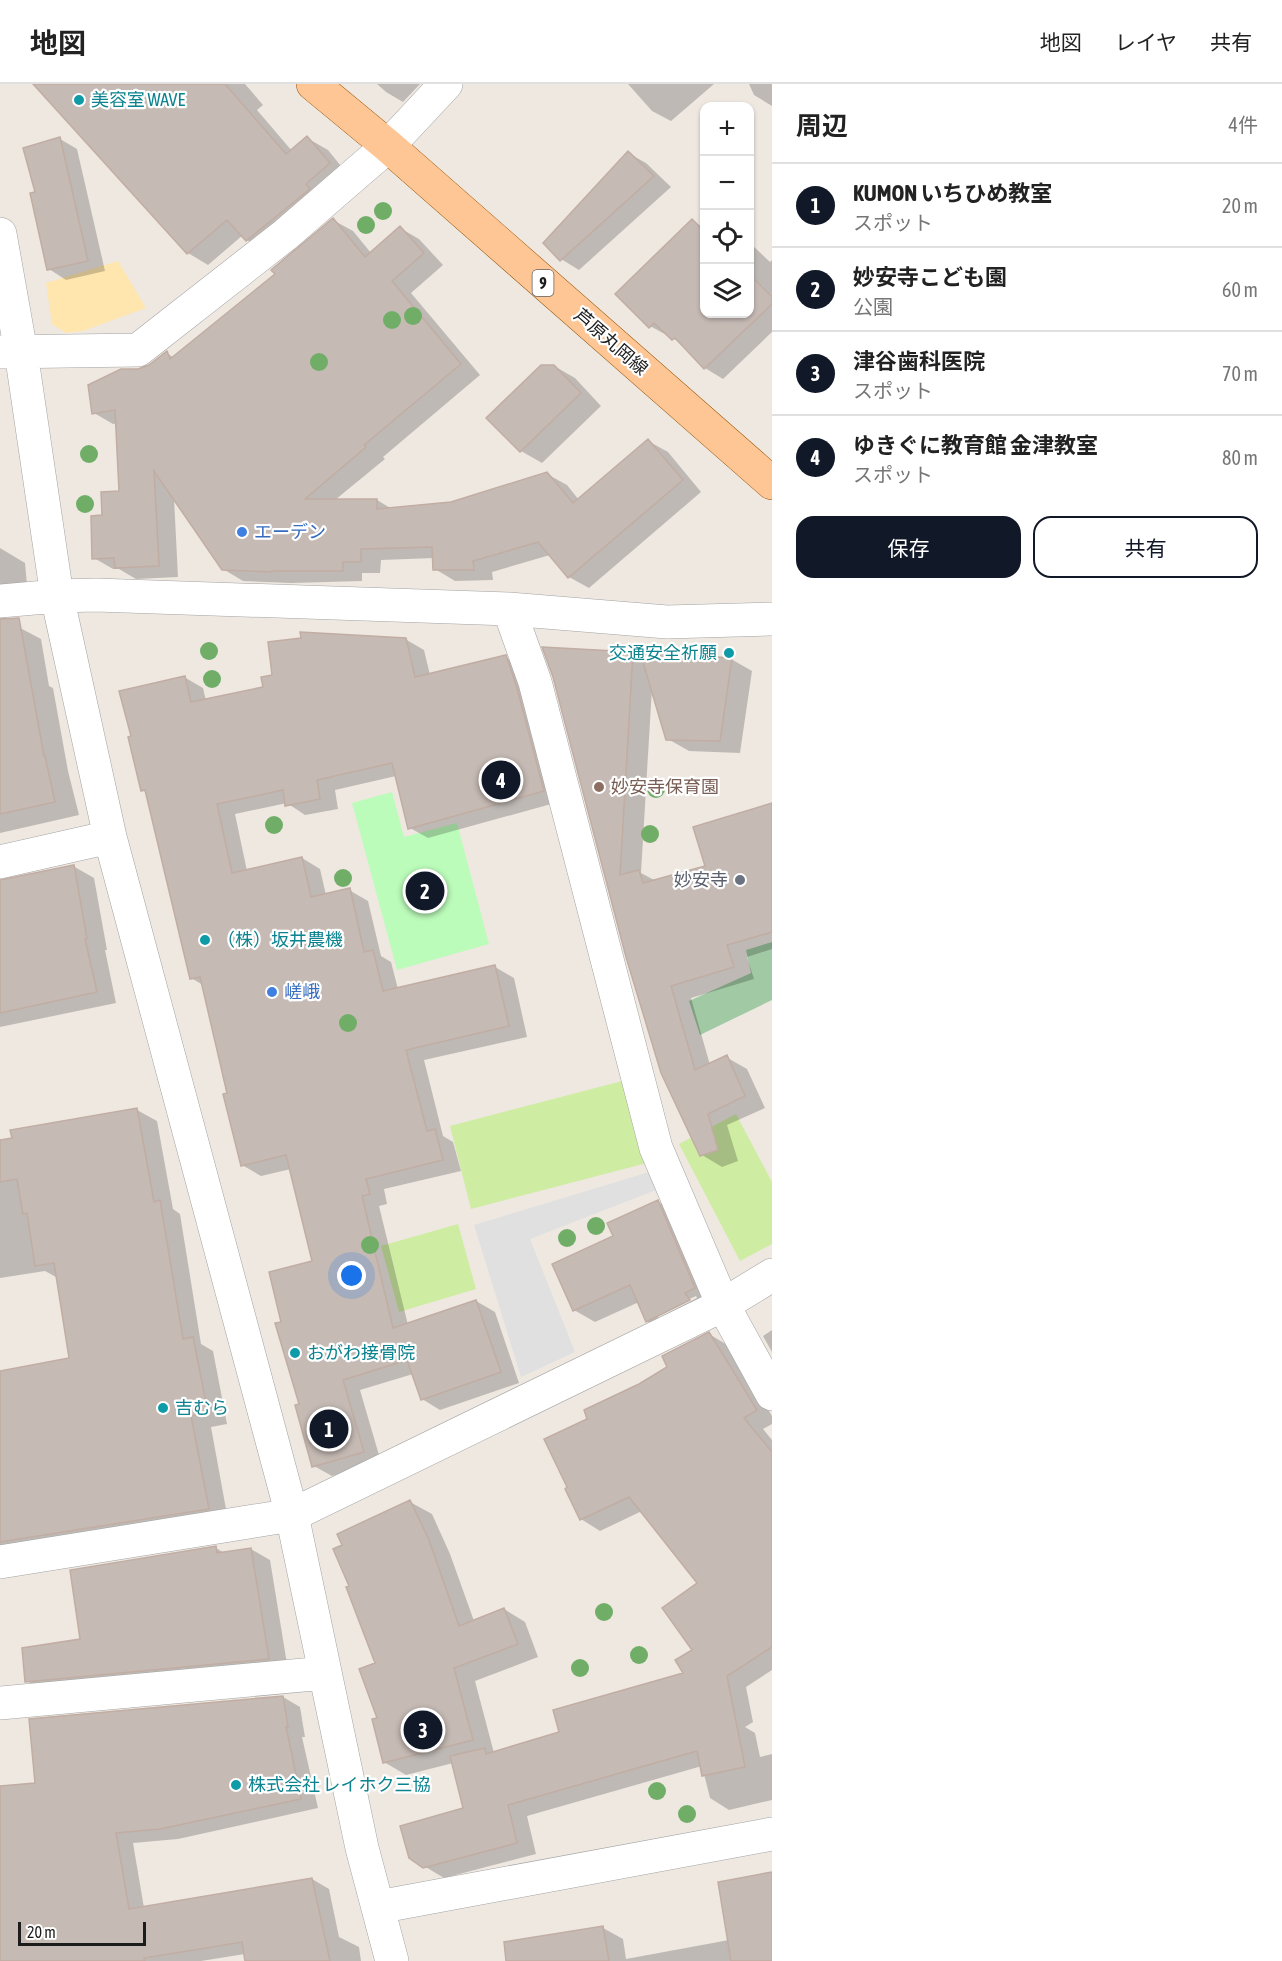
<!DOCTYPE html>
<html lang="ja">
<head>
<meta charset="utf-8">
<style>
	body { margin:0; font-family:"Asap Condensed","Noto Sans JP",sans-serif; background:#f6f6f6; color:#222 }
	.controls { position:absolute; right:18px; top:18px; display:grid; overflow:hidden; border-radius:12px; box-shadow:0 2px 4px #0004 }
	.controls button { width:54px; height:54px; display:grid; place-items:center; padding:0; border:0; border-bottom:2px solid #e0e0e0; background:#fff; color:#222; font:30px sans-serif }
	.scale { position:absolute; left:18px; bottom:15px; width:128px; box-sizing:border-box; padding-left:6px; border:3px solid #1c1c1c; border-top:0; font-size:16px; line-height:21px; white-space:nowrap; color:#1c1c1c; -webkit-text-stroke:4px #fff; paint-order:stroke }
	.you { position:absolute; left:352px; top:1192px; width:21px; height:21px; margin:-15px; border:4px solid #fff; border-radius:50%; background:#1a73e8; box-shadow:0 0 0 9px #1a73e833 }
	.badge { display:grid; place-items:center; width:39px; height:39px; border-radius:50%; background:#111827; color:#fff; font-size:20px; font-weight:700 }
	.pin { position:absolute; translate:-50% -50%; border:3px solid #fff; box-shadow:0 2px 6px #0006 }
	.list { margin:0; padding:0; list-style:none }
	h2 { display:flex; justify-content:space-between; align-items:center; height:78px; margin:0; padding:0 24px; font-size:26px }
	h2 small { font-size:20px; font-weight:400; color:#767676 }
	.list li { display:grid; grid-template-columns:39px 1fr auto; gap:18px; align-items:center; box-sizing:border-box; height:84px; padding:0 24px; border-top:2px solid #e0e0e0 }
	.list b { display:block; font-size:22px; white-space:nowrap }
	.list p { margin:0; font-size:20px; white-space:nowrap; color:#767676 }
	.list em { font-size:20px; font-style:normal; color:#767676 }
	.actions { display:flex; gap:12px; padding:18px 24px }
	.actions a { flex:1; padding:14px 0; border:2px solid #111827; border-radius:18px; text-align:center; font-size:21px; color:#111827 }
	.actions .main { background:#111827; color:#fff }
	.icon { flex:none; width:33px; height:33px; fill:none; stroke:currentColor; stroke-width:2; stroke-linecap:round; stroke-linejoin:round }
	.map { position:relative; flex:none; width:772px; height:1877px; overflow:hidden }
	header { display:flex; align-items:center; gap:36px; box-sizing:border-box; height:84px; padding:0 30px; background:#fff; border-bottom:2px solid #e0e0e0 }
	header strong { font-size:28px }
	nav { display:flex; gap:33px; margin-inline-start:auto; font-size:21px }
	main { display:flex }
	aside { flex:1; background:#fff }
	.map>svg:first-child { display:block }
</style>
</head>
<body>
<header>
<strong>地図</strong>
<nav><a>地図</a><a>レイヤ</a><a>共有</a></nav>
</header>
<main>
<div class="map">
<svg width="772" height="1877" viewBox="0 0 772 1877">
	<rect width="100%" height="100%" fill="#eee8e1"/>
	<!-- grass -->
	<path fill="#cfeca3" d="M626 996 647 1079 471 1125 450 1042Z
		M736 1030 772 1098V1160L740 1177 679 1060Z
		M458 1140 476 1205 399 1228 381 1162Z"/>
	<!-- sand -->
	<path fill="#ffe6ae" d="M118 177 146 224 83 247 66 249 52 240 46 199Z"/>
	<!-- cemetery -->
	<path fill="#a1c9a3" d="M772 858V916L700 951 689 917 751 889 746 866Z"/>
	<!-- park -->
	<path fill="#bcfcba" d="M392 708 404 753 457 739 489 860 397 886 352 719Z"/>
	<!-- parking -->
	<path fill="#e0e0e0" d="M649 1088 656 1106 530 1155 575 1268 521 1293 474 1141Z"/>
	<!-- shadow -->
	<path fill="#0003" fill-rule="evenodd" d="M34 0H245L263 21 257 26 292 67 307 54 328 66 349 92 268 168 247 156 243 151 208 181 188 169Z
		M377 0H420L403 18 386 8Z
		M628 0H714L671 37 652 27Z
		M749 0H772V22L754 11Z
		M60 55 77 65 105 187 66 196 49 185 37 109Z
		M628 69 646 79 671 103 579 186 561 175Z
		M333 136 353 147 371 169 400 144 419 155 443 181 411 209 480 291 383 373 385 375 335 416H377L392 425 452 419 547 390 567 401 579 416 648 357 668 368 701 408 589 504 569 493 550 471 492 488 493 496 455 497 435 485 434 474 381 476 380 489H362V497L291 499 243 497 223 485 174 414 178 493 136 495 119 485H113L94 474 103 432 121 409 118 339 113 340 94 329 139 286 150 282 167 269 174 274 277 190Z
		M692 137 704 144V230H750V159L770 178 772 176V248L723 295 705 284 683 260 650 242Z
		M554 282 575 294 601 322 542 379 521 367Z
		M0 464 25 479 28 512 7 524 6 534 7 537 41 555 49 602 53 604 68 687 79 731 0 749Z
		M405 555 424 566 430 591 505 573 524 584 562 717 428 754 410 744 396 692 335 706 338 725 305 731 287 719 235 730 247 787 302 774 320 785 326 811 349 806 368 817 381 872 391 878 398 905 495 883 514 894 527 953 424 976 443 1052 453 1058 461 1087 384 1105 387 1120 379 1122 408 1241 476 1217 495 1228 519 1299 440 1326 422 1315 413 1290 360 1306 381 1378 332 1392 314 1382 283 1239 314 1178 291 1085 261 1092 242 1081 203 901 191 894 147 709 142 706 184 593 203 604 206 617 265 604Z
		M633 569 644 576 731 575 752 587 740 669 689 667 668 655 652 604 641 789 656 797 706 783 772 721V865L747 873 754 895 691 914 710 981 726 973 747 985 765 1024 727 1041 738 1077 722 1083 702 1071 555 593Z
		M73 782 94 794 107 866H105L116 919 0 943V798Z
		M137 1026 157 1037 173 1125 180 1130 201 1260 213 1267 227 1340 211 1343 228 1436 0 1473V1288L71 1275 56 1193 45 1187 0 1194V1058Z
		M658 1118 679 1130 715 1216 668 1248 647 1237 639 1218 595 1238 574 1226 615 1153ZM696 1212 697 1214 658 1234V1230Z
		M772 1246V1268L763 1252Z
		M709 1250 729 1262 772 1332V1340L763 1345 772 1356V1586L746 1603 753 1638 745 1643 755 1649 760 1673 772 1670V1716L729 1726 710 1714 702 1682 527 1732 536 1770 444 1794 424 1782 465 1725 453 1679 406 1691 384 1678 379 1635 377 1580 410 1418 432 1430 450 1470 474 1537 504 1525 525 1538 538 1573 475 1597 494 1669 561 1649 686 1590 695 1566 699 1499 642 1427 600 1447 581 1435 589 1336 669 1284Z
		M216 1464 226 1470 251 1465 270 1476 288 1586 46 1608 27 1597Z
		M283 1613 300 1623 305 1653H302L318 1724 178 1755 133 1759 144 1824 312 1795 329 1805 339 1853 359 1863 361 1877H247L245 1870 201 1877H0V1704L37 1700Z
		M772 1789V1877H531L603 1844 623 1855 626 1875 729 1856Z"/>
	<!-- building -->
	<path fill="#c6bab4" stroke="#c1ada3" stroke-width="1.5" d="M33 0H225L286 70 307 52 330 79 306 100 310 105 246 157 227 136 187 170Z
		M60 53 88 177 47 186 30 109 35 108 23 64Z
		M628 67 654 92 560 177 543 159Z
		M333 134 365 173 400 142 424 169 392 197 461 280 364 361 366 363 305 415H377V425L451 418 547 388 573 419 648 355 683 396 568 494 538 458 473 477 474 486H433L432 463 361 465V478H343V487H272V488L222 486 154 387 159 482 115 484 114 474 92 475 91 432 102 431 101 408 119 407 115 326 92 330 88 301 121 285H138L149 281 167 267 170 275 275 190 271 186Z
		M692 135 705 148V230H750V191L772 213V220L704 285 675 254 672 256 654 239 649 244 615 210Z
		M541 281H554L581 309 520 368 486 334Z
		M19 534 44 672H45L55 718 0 730V535Z
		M300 548 406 554 415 593 506 571 517 604 544 707 408 745 392 679 317 696 320 715 285 722 283 706 217 720 232 789 302 773 311 813 350 804 364 868 373 866 383 907 495 881 509 942 406 966 427 1047 435 1045 443 1076 366 1095 370 1110 362 1112 393 1244 476 1216 501 1288 421 1316 407 1276 343 1296 364 1368 312 1383 295 1321 299 1320 275 1239 281 1238 269 1188 312 1177 286 1071 241 1082 223 1010 227 1009 200 893 190 895 145 706 141 707 128 653 131 652 119 607 185 592 191 618 263 603 261 593 272 591 268 558 301 554Z
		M542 563 633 568 620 791 639 786 643 799 705 782 693 743 772 719V848L727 861 734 883 671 902 695 986 727 971 745 1012 708 1030 718 1066 700 1072 661 989 626 873 553 593Z
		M640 568 732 574 720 657 666 656Z
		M74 781 87 855H85L97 908 0 929V796Z
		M137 1024 154 1118 160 1116 183 1255 193 1253 208 1329 191 1332 209 1425 0 1458V1287L69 1274 54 1179 35 1182 27 1129 23 1130 17 1095 0 1098V1056L12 1054 10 1046Z
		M658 1116 695 1204 685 1209 690 1216 646 1238 630 1201 573 1227 552 1180 613 1152 607 1139Z
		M709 1248 757 1326 744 1334 772 1368V1563L727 1592 745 1683 702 1692 697 1667 508 1721 517 1759 423 1784 409 1774 400 1742 463 1724 450 1672 485 1664 486 1670 559 1648 553 1626 683 1589 675 1576 692 1566 662 1524 697 1499 629 1413 580 1436 565 1405 567 1403 544 1355 587 1335 584 1326 639 1300 667 1283 662 1272Z
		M410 1416 429 1456 459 1542 504 1524 518 1560 454 1584 473 1656 383 1679 372 1635 377 1634 359 1585 375 1579 346 1503 349 1502 333 1465 342 1461 337 1450Z
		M216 1462 217 1469 251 1464 269 1575 25 1598 22 1564 80 1555 70 1486Z
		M283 1612 288 1643H286L301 1715 160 1745 116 1749 129 1825 312 1794 330 1877H245L242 1858 144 1874 145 1877H0V1702L35 1699 29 1635Z
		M772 1788V1877H731L718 1798Z
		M603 1842 609 1877H506L504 1858Z"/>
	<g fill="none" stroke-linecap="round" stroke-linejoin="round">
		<!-- minor casing -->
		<g stroke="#a3a3a3" stroke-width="34">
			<path id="minor" d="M0 150 21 268 57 512 110 753 292 1431 362 1764 392 1877
				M0 268 138 266 285 151 388 62 446 0
				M0 517 57 512 96 511 509 525 667 538 772 535
				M509 525 535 598 656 1064 723 1221 772 1310
				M0 778 110 753
				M0 1478 292 1431 723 1221 772 1191
				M0 1619 325 1589
				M378 1823 772 1750"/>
		</g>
		<!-- major casing -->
		<g stroke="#945300" stroke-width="34">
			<path id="major" d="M313 0 388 62 772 399"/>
		</g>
		<!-- minor -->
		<use href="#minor" stroke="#fff" stroke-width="33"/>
		<!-- major -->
		<use href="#major" stroke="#ffc695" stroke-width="33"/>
	</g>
	<!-- trees -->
	<g fill="#70ae68">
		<circle cx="383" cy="127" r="9"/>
		<circle cx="366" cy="141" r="9"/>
		<circle cx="413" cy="232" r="9"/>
		<circle cx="392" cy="236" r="9"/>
		<circle cx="319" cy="278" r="9"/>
		<circle cx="89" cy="370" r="9"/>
		<circle cx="85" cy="420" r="9"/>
		<circle cx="209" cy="567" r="9"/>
		<circle cx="212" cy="595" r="9"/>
		<circle cx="656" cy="705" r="9"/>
		<circle cx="274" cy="741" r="9"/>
		<circle cx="650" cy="750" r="9"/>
		<circle cx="343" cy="794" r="9"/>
		<circle cx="348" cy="939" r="9"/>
		<circle cx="596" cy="1142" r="9"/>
		<circle cx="567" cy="1154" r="9"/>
		<circle cx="370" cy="1161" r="9"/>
		<circle cx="604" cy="1528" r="9"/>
		<circle cx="639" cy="1571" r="9"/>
		<circle cx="580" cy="1584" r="9"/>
		<circle cx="657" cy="1707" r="9"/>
		<circle cx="687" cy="1730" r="9"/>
	</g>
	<!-- markers -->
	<g fill="#0f9aa8" stroke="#fff" stroke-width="2">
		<circle cx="79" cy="16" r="6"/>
		<circle cx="729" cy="569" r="6"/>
		<circle cx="205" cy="856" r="6"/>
		<circle cx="295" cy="1269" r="6"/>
		<circle cx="163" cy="1324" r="6"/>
		<circle cx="236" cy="1701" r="6"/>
	</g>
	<g fill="#3f7fe0" stroke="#fff" stroke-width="2">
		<circle cx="242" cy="448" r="6"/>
		<circle cx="272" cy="908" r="6"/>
	</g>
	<circle fill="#8d6e63" stroke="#fff" stroke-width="2" cx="599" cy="703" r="6"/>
	<circle fill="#6b7280" stroke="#fff" stroke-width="2" cx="740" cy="796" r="6"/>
	<g text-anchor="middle" stroke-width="4.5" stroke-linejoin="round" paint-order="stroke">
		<!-- shield labels -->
		<rect fill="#fff" stroke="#606060" stroke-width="1.5" x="532.5" y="186" width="21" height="26" rx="4.5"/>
		<g font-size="16" font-weight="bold" fill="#1c1c1c">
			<text x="543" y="205">9</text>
		</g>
		<!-- culture labels -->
		<g font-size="18" fill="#0d838f" stroke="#fff" text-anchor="start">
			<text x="91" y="22">美容室 WAVE</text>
			<text x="717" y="575" text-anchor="end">交通安全祈願</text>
			<text x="217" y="862">（株）坂井農機</text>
			<text x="307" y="1275">おがわ接骨院</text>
			<text x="175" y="1330">吉むら</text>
			<text x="248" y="1707">株式会社 レイホク三協</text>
		</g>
		<!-- street labels -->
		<g font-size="18" fill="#1c1c1c" stroke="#fff">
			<text transform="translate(611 258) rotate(41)" y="6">芦原丸岡線</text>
		</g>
		<!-- shop labels -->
		<g font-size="18" fill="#366cbe" stroke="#fff" text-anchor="start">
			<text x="254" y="454">エーデン</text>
			<text x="284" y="914">嵯峨</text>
		</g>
		<!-- education labels -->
		<g font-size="18" fill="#785e54" stroke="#fff" text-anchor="start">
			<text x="611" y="709">妙安寺保育園</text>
		</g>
		<!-- worship labels -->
		<g font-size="18" fill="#5b616d" stroke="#fff" text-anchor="end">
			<text x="728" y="802">妙安寺</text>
		</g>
	</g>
</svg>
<div class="controls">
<button>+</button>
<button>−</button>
<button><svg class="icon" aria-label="locate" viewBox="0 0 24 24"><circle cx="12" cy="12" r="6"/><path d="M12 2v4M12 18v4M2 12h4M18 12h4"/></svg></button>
<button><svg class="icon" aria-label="layers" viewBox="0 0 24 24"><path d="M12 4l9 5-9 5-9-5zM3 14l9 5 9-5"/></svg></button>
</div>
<div class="scale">20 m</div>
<div class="you"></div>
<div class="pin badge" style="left:329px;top:1345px">1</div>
<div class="pin badge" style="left:425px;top:807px">2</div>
<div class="pin badge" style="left:423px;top:1646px">3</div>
<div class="pin badge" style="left:501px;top:696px">4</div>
</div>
<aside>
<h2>周辺<small>4件</small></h2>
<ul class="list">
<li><span class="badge">1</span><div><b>KUMON いちひめ教室</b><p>スポット</p></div><em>20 m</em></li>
<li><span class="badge">2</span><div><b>妙安寺こども園</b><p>公園</p></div><em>60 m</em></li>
<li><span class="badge">3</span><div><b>津谷歯科医院</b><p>スポット</p></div><em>70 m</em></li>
<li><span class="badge">4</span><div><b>ゆきぐに教育館 金津教室</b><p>スポット</p></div><em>80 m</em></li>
</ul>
<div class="actions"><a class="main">保存</a><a>共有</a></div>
</aside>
</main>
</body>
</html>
